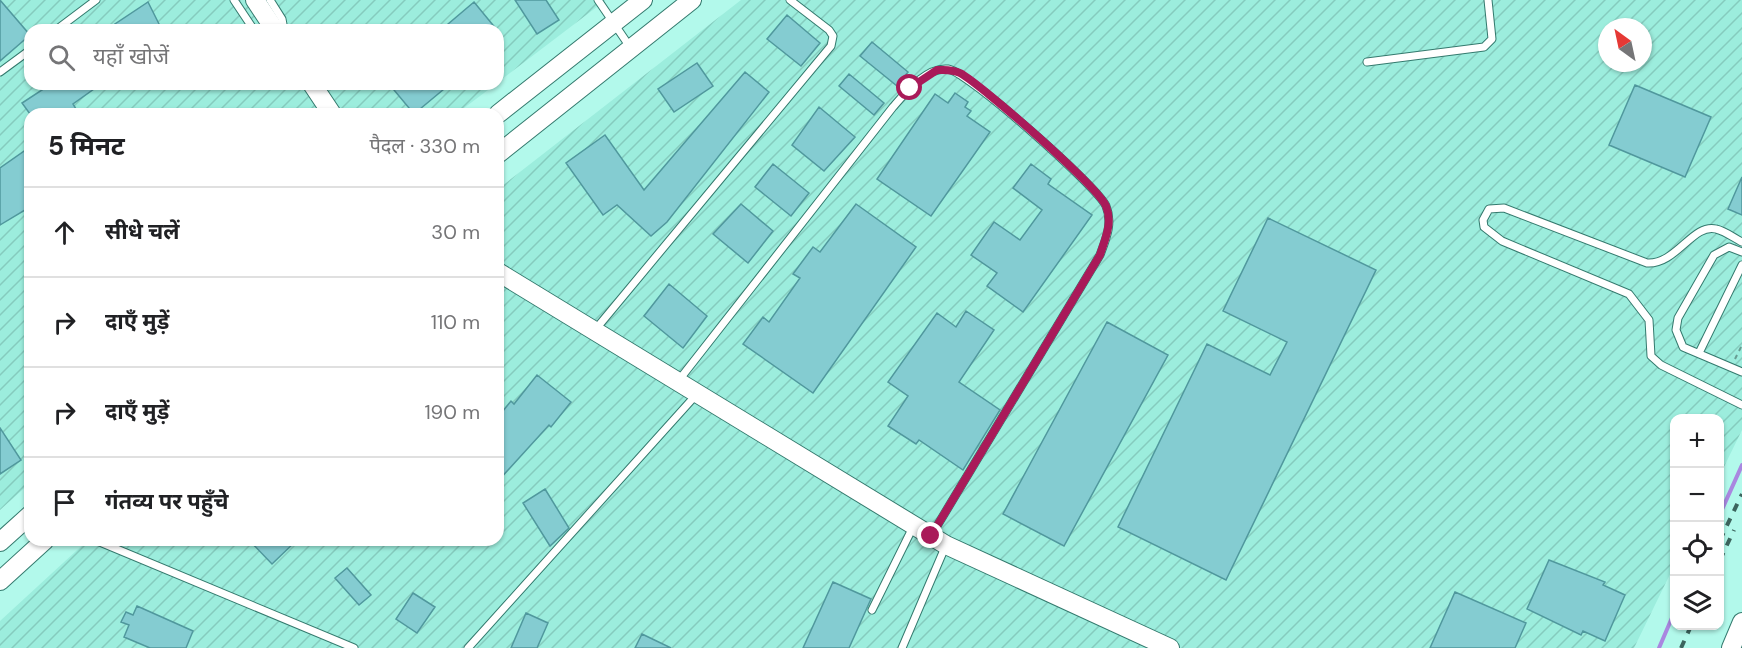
<!DOCTYPE html>
<html lang="hi">
<head>
<meta charset="utf-8">
<style>
	body { margin:0; font-family:"DM Sans","Noto Sans Devanagari",sans-serif; background:#f2f2f2; color:#202124 }
	.controls { position:absolute; right:18px; bottom:18px; display:grid; overflow:hidden; border-radius:12px; box-shadow:0 2px 4px #0004 }
	.controls button { width:54px; height:54px; display:grid; place-items:center; padding:0; border:0; border-bottom:2px solid #e0e0e0; background:#fff; color:#202124; font:30px sans-serif }
	.compass { position:absolute; left:1598px; top:18px; width:54px; height:54px; border-radius:50%; background:#fff; box-shadow:0 2px 4px #0004; rotate:327deg }
	.stop { position:absolute; width:18px; height:18px; margin:-14px; border:4px solid #a91a59; border-radius:50%; background:#fff }
	.stop.end { background:#a91a59; border-color:#fff; box-shadow:0 2px 6px #0008 }
	.list { margin:0; padding:0; list-style:none }
	h2 { display:flex; justify-content:space-between; align-items:center; height:78px; margin:0; padding:0 24px; font-size:26px }
	h2 small { font-size:20px; font-weight:400; color:#757577 }
	.list li { display:grid; grid-template-columns:39px 1fr auto; gap:18px; align-items:center; box-sizing:border-box; height:90px; padding:0 24px; border-top:2px solid #e0e0e0 }
	.list b { display:block; font-size:22px; white-space:nowrap }
	.list em { font-size:20px; font-style:normal; color:#757577 }
	.icon { flex:none; width:33px; height:33px; fill:none; stroke:currentColor; stroke-width:2; stroke-linecap:round; stroke-linejoin:round }
	.map { position:relative; flex:none; width:1742px; height:648px; overflow:hidden }
	.search { position:absolute; background:#fff; box-shadow:0 2px 4px #0004; left:24px; top:24px; width:480px; height:66px; display:flex; align-items:center; gap:15px; box-sizing:border-box; padding:0 21px; border-radius:18px; color:#757577; font-size:22px }
	.panel { position:absolute; background:#fff; box-shadow:0 2px 4px #0004; left:24px; top:108px; width:480px; height:438px; border-radius:18px }
	.map>svg:first-child { display:block }
</style>
</head>
<body>
<div class="map">
<svg width="1742" height="648" viewBox="0 0 1742 648">
	<defs>
		<pattern id="industrial-furrows" width="10" height="10" patternUnits="userSpaceOnUse" patternTransform="scale(1.5)"><rect width="10" height="10" fill="#9ceddd"/><path d="M-1 1l2-2M0 10L10 0M9 11l2-2" fill="none" stroke="#85cbbe"/></pattern>
	</defs>
	<rect width="100%" height="100%" fill="#b2f9eb"/>
	<!-- industrial -->
	<path fill="url(#industrial-furrows)" fill-rule="evenodd" d="M0 0H606L498 82V30H30V84H496L456 114H30V483L0 510Z
		M741 0H1742V430L1720 475V418H1674V566L1634 648H0V621L88 540H498V189ZM1607 27H1643V63H1607Z"/>
	<g fill="none" stroke-linecap="round" stroke-linejoin="round">
		<!-- stream -->
		<path stroke="#a987e0" stroke-width="4" d="M1720 514 1742 465
			M1659 648 1674 613"/>
	</g>
	<!-- building -->
	<path fill="#84ccd1" stroke="#50989d" stroke-width="1.5" d="M0 0 30 35 0 61Z
		M515 0H546L559 20 537 34Z
		M148 2 162 30H119L115 24Z
		M474 2 497 30H441Z
		M787 15 820 43 801 66 767 39Z
		M872 42 908 72 897 86 860 56Z
		M697 63 713 86 674 112 658 89Z
		M745 72 769 92 667 222 651 236 617 205 603 215 566 163 605 135 644 190Z
		M849 74 884 103 874 115 839 86Z
		M51 84H101L73 104 79 114H30L22 103Z
		M389 84H450L414 114Z
		M1635 85 1711 117 1685 177 1609 145Z
		M955 93 968 102 965 107 971 111 967 116 990 132 931 216 877 179 935 94 948 103Z
		M819 107 855 137 824 171 792 145Z
		M30 147V207L0 225V168Z
		M773 164 809 193 791 216 755 187Z
		M1031 164 1051 179 1048 184 1092 215 1023 312 987 286 997 273 971 255 994 222 1020 240 1042 210 1013 188Z
		M1742 177V215L1728 209Z
		M741 204 773 231 748 263 713 234Z
		M856 204 916 247 813 393 743 344 763 317 769 322 800 278 793 274 813 247 820 252Z
		M1268 218 1376 270 1226 580 1118 527 1207 344 1270 375 1287 342 1223 311Z
		M669 284 707 316 683 348 644 316Z
		M966 311 994 330 959 382 1000 410 963 470 919 440 916 444 888 426 908 396 888 382 937 313 956 327Z
		M1107 322 1168 355 1064 546 1003 514Z
		M537 375 571 402 551 427 549 425 498 481V417L511 401 514 404Z
		M0 428 21 460 0 474Z
		M545 489 569 528 550 546 523 503Z
		M249 540H297L272 564Z
		M1549 560 1605 582 1603 585 1625 595 1605 641 1583 631 1581 635 1527 609Z
		M347 568 371 595 359 605 335 578Z
		M833 582 871 599 849 648H803Z
		M1455 592 1526 623 1515 648H1430Z
		M413 593 435 607 417 633 396 619Z
		M137 606 193 631 186 648H150L124 637 129 625 121 622 126 612 133 615Z
		M526 613 548 623 537 648H511Z
		M642 634 671 648H635Z"/>
	<g fill="none" stroke-linecap="round" stroke-linejoin="round">
		<!-- lane casing -->
		<g stroke="#347a6e" stroke-width="9">
			<path id="lane" d="M234 0 254 30
				M270 0 282 19 284 30
				M598 0 630 47
				M56 30 96 0
				M1367 62 1484 47 1492 39 1488 0
				M0 72 30 50
				M1742 242C1734 238 1725 231 1716 229 1693 223 1676 265 1647 263L1504 208 1489 209 1483 220 1484 227 1502 241 1629 294 1649 320 1651 356 1661 365 1742 405
				M1742 252 1729 247 1714 255 1678 318 1676 330 1683 347 1742 372
				M595 330 831 46 833 36 829 30 790 0
				M1699 353 1742 265
				M679 380 893 107C906 92 926 67 948 69 968 72 1098 187 1106 206 1113 223 1106 239 1100 255L931 536
				M95 540 354 648
				M872 610 913 527
				M468 648 696 395
				M902 648 946 545"/>
		</g>
		<!-- secondary casing -->
		<g stroke="#347a6e" stroke-width="20">
			<path id="secondary" d="M255 0 275 30
				M312 84 332 114
				M498 114 643 0
				M498 154 692 0
				M498 272 946 545 1170 648
				M0 542 30 515
				M0 581 45 540
				M1731 648 1742 622"/>
		</g>
		<!-- path -->
		<path stroke="#689d93" stroke-width="2" stroke-dasharray="4.5 4.5" stroke-linecap="butt" d="M1735 359 1742 345"/>
		<!-- lane -->
		<use href="#lane" stroke="#fff" stroke-width="7"/>
		<!-- secondary -->
		<use href="#secondary" stroke="#fff" stroke-width="18"/>
		<!-- rail -->
		<path stroke="#3c655e" stroke-width="4" stroke-dasharray="8 8" stroke-linecap="butt" d="M1720 540 1742 494
			M1720 560 1734 530
			M1681 648 1691 626"/>
	</g>
	<g fill="none" stroke-linecap="round" stroke-linejoin="round">
		<!-- route -->
		<path stroke="#a91a59" stroke-width="8" d="M910 88 937 70C945 70 952 69 960 73 982 85 1097 186 1106 206 1113 223 1105 239 1100 255L931 536"/>
	</g>
</svg>
<div class="controls">
<button>+</button>
<button>−</button>
<button><svg class="icon" aria-label="locate" viewBox="0 0 24 24"><circle cx="12" cy="12" r="6"/><path d="M12 2v4M12 18v4M2 12h4M18 12h4"/></svg></button>
<button><svg class="icon" aria-label="layers" viewBox="0 0 24 24"><path d="M12 4l9 5-9 5-9-5zM3 14l9 5 9-5"/></svg></button>
</div>
<svg class="compass" viewBox="-18 -18 36 36"><path d="M0-13l5 13h-10z" fill="#e53935"/><path d="M0 13l5-13h-10z" fill="#757577"/></svg>
<div class="stop" style="left:910px;top:88px"></div>
<div class="stop end" style="left:931px;top:536px"></div>
<div class="search"><svg class="icon" aria-label="search" viewBox="0 0 24 24"><circle cx="10" cy="10" r="6"/><path d="M15 15l6 6"/></svg>यहाँ खोजें</div>
<section class="panel">
<h2>5 मिनट<small>पैदल · 330 m</small></h2>
<ul class="list">
<li><svg class="icon" aria-label="ahead" viewBox="0 0 24 24"><path d="M12 20V5M6 11l6-6 6 6"/></svg><div><b>सीधे चलें</b></div><em>30 m</em></li>
<li><svg class="icon" aria-label="right" viewBox="0 0 24 24"><path d="M7 20v-9h11M14 6l5 5-5 5"/></svg><div><b>दाएँ मुड़ें</b></div><em>110 m</em></li>
<li><svg class="icon" aria-label="right" viewBox="0 0 24 24"><path d="M7 20v-9h11M14 6l5 5-5 5"/></svg><div><b>दाएँ मुड़ें</b></div><em>190 m</em></li>
<li><svg class="icon" aria-label="arrive" viewBox="0 0 24 24"><path d="M6 21V4h12l-3 4 3 4H6"/></svg><div><b>गंतव्य पर पहुँचे</b></div></li>
</ul>
</section>
</div>
</body>
</html>
